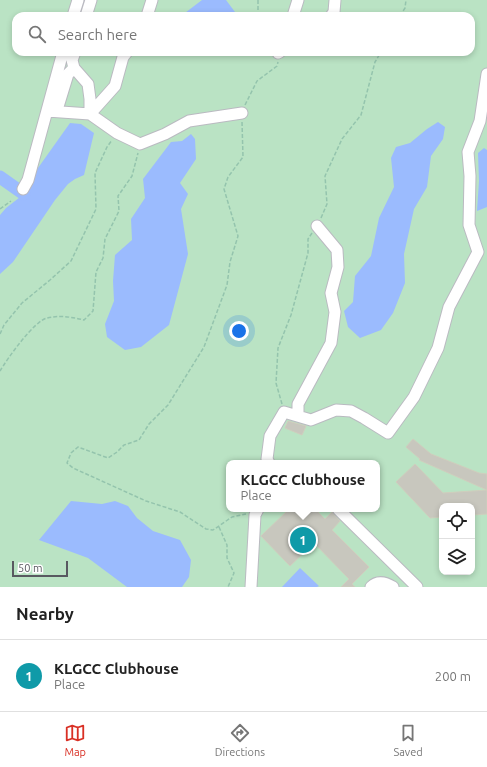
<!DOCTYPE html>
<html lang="en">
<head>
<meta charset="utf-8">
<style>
	body { margin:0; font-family:Ubuntu,sans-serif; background:#f2f2f2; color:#222 }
	.controls { position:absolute; right:12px; bottom:12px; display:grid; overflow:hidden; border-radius:8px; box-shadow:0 2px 6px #0003 }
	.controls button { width:36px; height:36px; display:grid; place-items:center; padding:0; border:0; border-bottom:1px solid #e0e0e0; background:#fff; color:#222; font:20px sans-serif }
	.scale { position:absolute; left:12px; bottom:10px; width:56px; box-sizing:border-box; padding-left:4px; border:2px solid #585960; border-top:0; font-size:11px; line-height:14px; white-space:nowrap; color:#585960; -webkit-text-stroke:3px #fff; paint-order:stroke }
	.you { position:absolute; left:239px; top:331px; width:14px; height:14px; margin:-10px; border:3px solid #fff; border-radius:50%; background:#1a73e8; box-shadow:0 0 0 6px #1a73e833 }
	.badge { display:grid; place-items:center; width:26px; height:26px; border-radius:50%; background:#d93025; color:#fff; font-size:13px; font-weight:700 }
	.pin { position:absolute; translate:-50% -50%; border:2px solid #fff; box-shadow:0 1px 4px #0006 }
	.popup { position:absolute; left:226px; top:460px; width:154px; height:52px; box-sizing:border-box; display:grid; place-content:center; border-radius:8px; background:#fff; filter:drop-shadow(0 1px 3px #0005); font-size:13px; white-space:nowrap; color:#767676 }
	.popup b { font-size:15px; color:#222 }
	.popup::after { content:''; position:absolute; left:50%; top:100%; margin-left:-8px; border:8px solid transparent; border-top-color:#fff }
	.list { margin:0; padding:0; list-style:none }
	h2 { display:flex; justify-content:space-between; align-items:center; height:52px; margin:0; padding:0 16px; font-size:17px }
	h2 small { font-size:13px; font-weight:400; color:#767676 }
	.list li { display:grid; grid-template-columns:26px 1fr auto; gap:12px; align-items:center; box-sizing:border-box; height:72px; padding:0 16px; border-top:1px solid #e0e0e0 }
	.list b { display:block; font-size:15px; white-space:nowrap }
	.list p { margin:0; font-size:13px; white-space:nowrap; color:#767676 }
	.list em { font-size:13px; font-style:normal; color:#767676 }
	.icon { flex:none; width:22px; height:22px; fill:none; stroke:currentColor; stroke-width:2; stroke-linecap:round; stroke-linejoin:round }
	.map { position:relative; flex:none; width:487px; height:587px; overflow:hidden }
	.search { position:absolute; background:#fff; box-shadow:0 2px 6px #0003; left:12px; right:12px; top:12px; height:44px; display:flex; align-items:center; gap:10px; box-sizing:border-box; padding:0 14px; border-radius:12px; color:#767676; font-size:15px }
	.sheet { height:124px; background:#fff }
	nav { display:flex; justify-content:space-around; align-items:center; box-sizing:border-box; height:56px; border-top:1px solid #e0e0e0; background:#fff; font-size:11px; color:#767676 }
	nav a { display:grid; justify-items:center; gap:2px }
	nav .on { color:#d93025 }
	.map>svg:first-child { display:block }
</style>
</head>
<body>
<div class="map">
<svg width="487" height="587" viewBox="0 0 487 587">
	<rect width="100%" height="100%" fill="#ebebdf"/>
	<!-- green -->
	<path fill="#bae3c4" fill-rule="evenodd" d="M0 0H487V587H0ZM16 16H471V52H16ZM229 463H377V509H229ZM442 506H472V572H442Z"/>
	<!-- water -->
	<path fill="#9bbbfe" d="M202 0H226L238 16H181Z
		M438 122 445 127 443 139 431 156 427 187 414 209 404 254 405 283 393 313 381 330 360 338 348 327 344 311 353 302 355 276 371 256 379 218 394 187 391 158 396 147 410 143 427 129Z
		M70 123 81 124 94 133 84 175 75 179 68 184 55 200 13 262 0 274V215L6 208 24 194 38 168Z
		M191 134 195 139 196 159 180 183 188 194 181 209 188 254 169 325 141 347 125 350 107 337 105 324 114 301 113 281 115 255 132 240 131 219 145 198 143 179 171 142 182 141Z
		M484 148 487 150V207L477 211 479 181 478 153Z
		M71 501 102 504 115 501 128 506 137 518 153 531 180 540 191 560 189 577 182 587H127L88 558 39 540Z
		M300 568 319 586 317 587H282Z"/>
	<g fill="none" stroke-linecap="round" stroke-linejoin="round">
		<!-- river -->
		<path stroke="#9bbbfe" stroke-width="13" d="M0 177 24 194"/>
	</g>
	<!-- building -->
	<path fill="#c8c7be" stroke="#cfcebd" d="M288 421 306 426 302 435 285 428Z
		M413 439 431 454 479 473 487 474V490L419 460 420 459 406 447Z
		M415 464 443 493 487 490V514L472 515V506H442V517L430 518 396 482Z
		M286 509H315L325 519 332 512 340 521 332 530 369 567 352 584 355 587H341L349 579 314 543 290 566 261 536 286 512Z"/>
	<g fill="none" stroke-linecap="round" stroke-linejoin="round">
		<!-- minor casing -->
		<g stroke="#babac1" stroke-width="13">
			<path id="minor" d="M73 16 78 0
				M86 16 91 0
				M147 16 152 0
				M293 16 298 0
				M331 16 334 12 335 0
				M278 53 280 52
				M74 68 88 84 90 99V114
				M57 110 68 74 74 68 72 60 75 52
				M47 111 90 114 117 133 140 144 165 134 189 121 242 113
				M90 114 115 86 123 57 127 52
				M23 189 28 180 63 52
				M298 415V404L331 343 335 312 331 293 338 267 337 250 317 226
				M269 463 267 459 270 436 284 412 311 420 336 410 351 411 364 418 388 433 414 397 438 348 449 307 478 252 469 225 470 176 468 152 480 121 487 74
				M338 509 417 587
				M251 587 255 515 258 509
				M371 587C378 580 385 582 393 587"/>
		</g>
		<!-- path -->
		<path stroke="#94c4ad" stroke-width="1.5" stroke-dasharray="4 2" stroke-linecap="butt" d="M258 0V16
			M400 16 405 8 406 0
			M245 105 257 81 277 66 278 62
			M242 122 243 157 228 177 224 189 238 236 230 262 227 285 204 347 168 405 149 424 139 440 124 445 117 452 108 458 78 447 71 453 67 463 73 468 146 501 180 512 206 529 213 530 232 517 246 514
			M0 209 11 201
			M321 218 327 204 325 176 342 139 361 115 375 62 381 52
			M0 334 4 325 22 303 50 280 71 261 96 209 95 173 107 147 112 140
			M0 371C7 359 34 321 47 318 59 315 72 317 84 320L93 311 96 272 103 258 105 239 119 211 118 196 132 176 138 153
			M282 404 276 383 278 348 291 315 308 253V239L312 233
			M219 527 227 545V558L234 573 228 587"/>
		<!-- minor -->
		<use href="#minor" stroke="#fff" stroke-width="11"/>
	</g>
</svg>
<div class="controls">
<button><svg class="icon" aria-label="locate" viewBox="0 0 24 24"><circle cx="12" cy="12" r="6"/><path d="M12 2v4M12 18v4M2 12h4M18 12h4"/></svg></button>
<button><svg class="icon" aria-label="layers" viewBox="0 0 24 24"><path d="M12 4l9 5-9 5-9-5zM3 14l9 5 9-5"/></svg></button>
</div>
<div class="scale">50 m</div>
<div class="you"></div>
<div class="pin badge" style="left:303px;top:540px;background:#0f9aa8">1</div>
<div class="popup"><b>KLGCC Clubhouse</b>Place</div>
<div class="search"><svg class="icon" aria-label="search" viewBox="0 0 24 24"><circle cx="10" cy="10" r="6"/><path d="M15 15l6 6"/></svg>Search here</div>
</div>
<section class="sheet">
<h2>Nearby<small></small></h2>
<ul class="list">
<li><span class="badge" style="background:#0f9aa8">1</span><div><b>KLGCC Clubhouse</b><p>Place</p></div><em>200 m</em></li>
</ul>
</section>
<nav>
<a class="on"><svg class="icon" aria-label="map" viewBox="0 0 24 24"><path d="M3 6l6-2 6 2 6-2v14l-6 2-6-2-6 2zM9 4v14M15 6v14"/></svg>Map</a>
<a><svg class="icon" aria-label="directions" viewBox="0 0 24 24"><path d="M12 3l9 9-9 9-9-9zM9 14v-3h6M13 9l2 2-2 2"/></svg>Directions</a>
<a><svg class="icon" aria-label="saved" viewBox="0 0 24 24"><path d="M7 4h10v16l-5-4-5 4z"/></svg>Saved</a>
</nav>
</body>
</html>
